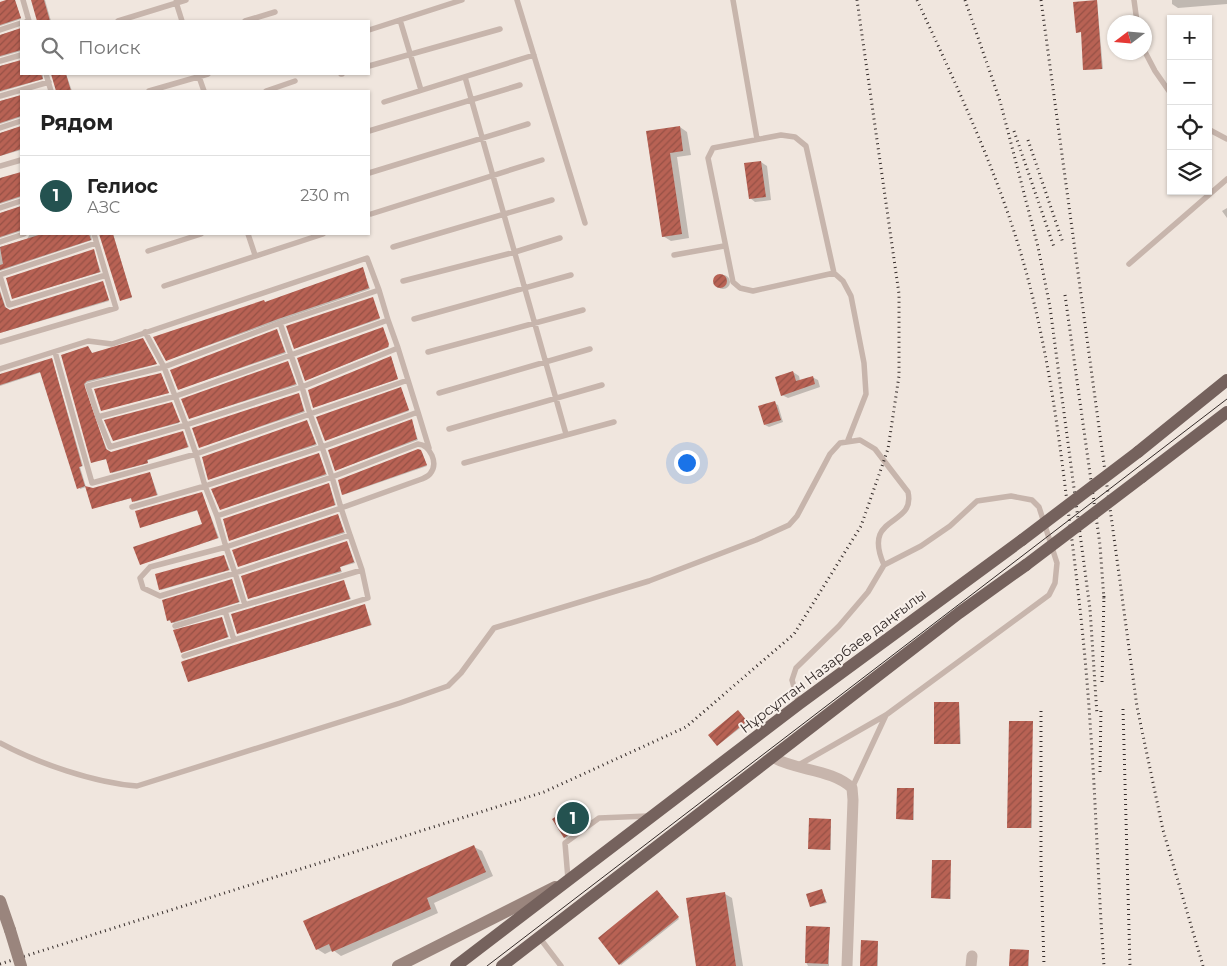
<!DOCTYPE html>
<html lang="ru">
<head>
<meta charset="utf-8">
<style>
	body { margin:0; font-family:Montserrat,sans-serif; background:#f6f6f6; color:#222 }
	.controls { position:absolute; right:15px; top:15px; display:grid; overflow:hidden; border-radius:0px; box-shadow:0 1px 4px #0004 }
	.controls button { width:45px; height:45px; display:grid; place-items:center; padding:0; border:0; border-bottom:1px solid #e0e0e0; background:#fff; color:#222; font:25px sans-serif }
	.compass { position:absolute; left:1107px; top:15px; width:45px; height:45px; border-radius:50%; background:#fff; box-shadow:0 1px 4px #0004; rotate:254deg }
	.you { position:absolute; left:686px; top:462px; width:18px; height:18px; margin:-12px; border:4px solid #fff; border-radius:50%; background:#1a73e8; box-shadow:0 0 0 8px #1a73e833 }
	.badge { display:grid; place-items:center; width:32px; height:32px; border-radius:50%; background:#245250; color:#fff; font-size:16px; font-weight:700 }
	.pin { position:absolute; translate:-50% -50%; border:2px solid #fff; box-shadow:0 1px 5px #0006 }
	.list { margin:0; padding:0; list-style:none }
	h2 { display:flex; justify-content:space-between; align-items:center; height:65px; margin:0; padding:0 20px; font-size:21px }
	h2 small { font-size:16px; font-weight:400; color:#767676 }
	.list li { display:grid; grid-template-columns:32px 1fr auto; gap:15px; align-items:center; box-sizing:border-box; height:80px; padding:0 20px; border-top:1px solid #e0e0e0 }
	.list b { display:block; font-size:19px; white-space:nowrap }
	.list p { margin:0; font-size:16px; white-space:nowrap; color:#767676 }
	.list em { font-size:16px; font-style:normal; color:#767676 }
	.icon { flex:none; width:28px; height:28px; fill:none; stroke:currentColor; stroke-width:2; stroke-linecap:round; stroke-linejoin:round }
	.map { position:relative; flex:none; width:1227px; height:966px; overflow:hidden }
	.search { position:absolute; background:#fff; box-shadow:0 1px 4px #0004; left:20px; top:20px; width:350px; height:55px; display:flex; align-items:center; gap:12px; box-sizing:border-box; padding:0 18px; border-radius:0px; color:#767676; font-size:19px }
	.panel { position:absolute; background:#fff; box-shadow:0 1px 4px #0004; left:20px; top:90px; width:350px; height:145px; border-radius:0px }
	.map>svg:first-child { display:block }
</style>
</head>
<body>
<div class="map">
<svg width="1227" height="966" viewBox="0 0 1227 966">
	<defs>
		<pattern id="building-hatch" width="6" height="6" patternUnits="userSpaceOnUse" patternTransform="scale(1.25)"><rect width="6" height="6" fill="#b86254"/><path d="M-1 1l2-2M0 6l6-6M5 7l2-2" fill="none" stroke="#965146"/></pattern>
	</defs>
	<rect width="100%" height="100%" fill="#f0e6de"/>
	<!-- shadow -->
	<path fill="#0003" d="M11 0H15L21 19 0 26V3Z
		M32 0H45L51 21H39Z
		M1172 0H1227V4L1178 8 1172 4Z
		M1097 1 1103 69 1085 70 1082 32H1077Z
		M21 29V51L0 57V35Z
		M21 61V74H43V79L0 92V66Z
		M52 74H66L72 91H57Z
		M21 96V117L0 124V101Z
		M21 127V150L0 156V133Z
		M680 127 687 132 691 155 677 157 689 238 671 241 663 236 648 132Z
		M761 162 767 166 771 200 755 202 750 198Z
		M21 173V197L0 204V180Z
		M21 207V231L0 238V213Z
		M1227 208V218L1222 211Z
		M30 234H91L92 240 0 271V247L27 239Z
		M100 234H113L132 298 121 300Z
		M93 250 101 272 13 298Z
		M363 269 370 289 167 360 264 302 267 303Z
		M716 282a7 7 0 1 1 14 0a7 7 0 1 1-14 0Z
		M103 282 109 301 0 333V290L6 308 9 311Z
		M372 298 380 319 295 348Z
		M383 328 389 347 306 380Z
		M277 330 286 353 179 389Z
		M143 340 157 364 86 383 84 389 95 420 108 452 111 453 183 432 189 447 148 460V463L112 473 107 459 92 462 62 355 88 347 93 354Z
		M391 357 398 379 314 407Z
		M52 359 83 466 80 467 86 487 80 489 42 372 0 386V376Z
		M288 362 297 385 190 418Z
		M793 372 799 376 800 381 812 377 818 380 820 387 788 398 782 395Z
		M161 374 169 393 102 410Z
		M401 389 409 411 326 440Z
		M299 394 305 412 200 447Z
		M171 403 179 423 114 440Z
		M774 403 778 405 783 422 769 427 765 425Z
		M307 421 317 445 209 479Z
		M412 421 418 440 336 470Z
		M418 450 422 452 427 466 343 495 339 481Z
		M319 454 327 475 221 509Z
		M150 473 158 495 134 502 132 498 93 508V489Z
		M329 484 336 505 230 540Z
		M202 493 219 538 141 564 203 524 199 510 141 527Z
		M338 515 345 533 239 566Z
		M347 542 355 563 340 567 342 572 249 598Z
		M224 556 230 570 161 590 156 575Z
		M232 580 240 602 174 623 168 620Z
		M344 582 351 599 238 633Z
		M365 606 372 625 189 681Z
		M222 618 229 637 182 652Z
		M959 703 961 744H937L936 743Z
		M739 712 748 722 718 745 709 735Z
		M1032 723V828H1010Z
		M913 790 914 820 898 819H897Z
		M577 804 589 821 566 838 565 837Z
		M831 820V850L811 849Z
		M474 847 482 851 493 876 434 903 438 913 341 956 333 950 325 954 317 949Z
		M950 862 951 899 934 898H932Z
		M822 891 827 903 811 906Z
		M658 893 679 919 621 965 620 964Z
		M725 894 732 898 743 966H697Z
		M829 928V966H808L806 962Z
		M878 942V966H862Z
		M1028 951 1029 966H1010Z"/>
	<!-- building -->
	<path fill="url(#building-hatch)" d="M6 0H15L21 18 0 25V2Z
		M31 0H44L50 21H37Z
		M1097 0 1102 69 1083 70 1081 32 1076 33 1073 2Z
		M21 28V50L0 56V35Z
		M21 60V74H41L43 79 0 91V66Z
		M51 74H66L71 91H56Z
		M21 95V116L0 123V101Z
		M21 126V149L0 156V133Z
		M680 126 683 151 670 153 682 234 662 237 646 131Z
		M761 161 766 197 749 199 744 163Z
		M21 172V196L0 203V178Z
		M21 206V230L0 237V213Z
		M42 234H89L91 240 0 270V265L3 264 0 247Z
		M99 234H113L132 297 120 301Z
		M94 249 100 272 12 299 6 278Z
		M363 267 369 288 278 319 166 361 153 337 264 300 265 302Z
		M713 281a7 7 0 1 1 14 0a7 7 0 1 1-14 0Z
		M103 281 109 300 0 333V292L5 307 10 310Z
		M373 297 380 318 294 349 286 326Z
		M383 327 389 344 388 347 305 381 297 358Z
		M277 329 285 352 178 390 170 370Z
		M143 338 157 364 87 381 84 384 106 449 111 452 183 431 188 447 147 460 148 463 110 473 106 459 91 463 61 355 88 346 92 353Z
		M391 356 398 379 313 408 308 390Z
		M52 358 82 466 79 467 85 486 77 489 40 372 0 385V374Z
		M288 361 296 384 189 419 181 399Z
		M793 371 796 381 813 376 815 384 781 396 775 377Z
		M161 373 169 393 101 411 94 389Z
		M401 387 409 410 325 441 316 417Z
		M299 393 304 411 199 448 192 428Z
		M775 401 781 420 764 425 758 406Z
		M172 402 180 422 113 441 104 420Z
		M412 419 417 439 335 471 328 450Z
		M307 420 316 444 208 480 202 457Z
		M418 449 421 450 427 465 342 495 338 480Z
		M319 453 326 474 220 510 211 489Z
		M150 472 157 495 132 502 131 498 92 509 85 486 93 488Z
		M329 483 335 505 229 541 223 519Z
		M202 492 218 538 140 565 133 547 202 524 197 510 140 528 135 511Z
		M338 514 344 532 238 567 232 550Z
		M347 541 354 562 340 567 341 571 248 599 241 576Z
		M224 555 229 570 159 590 155 574Z
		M232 579 239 602 171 623 170 620 167 621 162 600Z
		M344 580 350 599 237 634 231 614Z
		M365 604 371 625 188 682 181 662 183 661Z
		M222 617 228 637 181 653 173 630Z
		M934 702H959L960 744H934Z
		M738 710 747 721 717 746 708 735Z
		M1009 721H1033L1031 828H1007Z
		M897 788H914L913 820 896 819Z
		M577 803 588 820 564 838 552 819Z
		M809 818 831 819 830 850 808 849Z
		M474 845 486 872 427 898 431 909 332 952 329 944 316 950 303 921Z
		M932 860H951L950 899 931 898Z
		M822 889 826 902 810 907 806 894Z
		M657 890 679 917 619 965 598 938Z
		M725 892 736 966H696L686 898Z
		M806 926 830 927 828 964 805 963Z
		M861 940 878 941 877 966H860Z
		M1010 949 1029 950 1028 966H1009Z"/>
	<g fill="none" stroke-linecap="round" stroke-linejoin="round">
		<!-- lane -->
		<path stroke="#c7b5ac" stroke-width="5.5" d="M23 0 29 21H27
			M517 0 585 223
			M733 0 757 139
			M1134 0 1137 22
			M176 2 182 21
			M400 20 421 90
			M118 21 186 0
			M245 21 275 12
			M0 30 21 23
			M369 30 462 0
			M1144 50 1155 71 1171 94
			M0 61 21 55
			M369 66 500 29
			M46 74 51 91
			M198 74 204 91
			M341 74H342
			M465 77 566 434
			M149 91 208 74
			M266 91 295 81
			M0 96 49 82
			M384 102 534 55
			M0 128 21 121
			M1208 129 1227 139
			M369 131 520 85
			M781 135 795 137 806 146 834 273 753 291 740 288 733 282 708 158 713 148Z
			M0 166 21 160
			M369 173 528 124
			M0 208 21 201
			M371 214 542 160
			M248 234 255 255
			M0 242 24 234
			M393 247 552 200
			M148 251 201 234
			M674 255 724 246
			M1129 264 1227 179
			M834 273 843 281 851 296 864 363 866 394 848 440
			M0 275 96 243
			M0 276 9 305 106 275
			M403 281 515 252 560 238
			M164 286 323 234
			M379 290 388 320
			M414 319 571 275
			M145 332 164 367 88 386 98 417 176 396 291 355 302 387 186 425 196 454 310 414 322 447 205 486 217 516 332 477 341 508 226 547 235 573 350 535 362 570 368 598 234 640 225 611
			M0 342 116 308 94 234
			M398 348 408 380
			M55 352 92 483 196 454 205 486 132 507
			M428 352 583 310
			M0 369 88 341 112 344 367 258 379 290 280 323 291 355 388 320 398 348 302 387 310 414 408 380 418 412 322 447 332 477 418 444C430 445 439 463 430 474 428 476 422 479 419 480L341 508 350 535
			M439 393 590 349
			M418 412 429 448
			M98 417 110 447 186 425 164 367 280 323
			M449 429 602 385
			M464 463 614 422
			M217 516 226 547 150 567 140 578 143 588 160 596 235 573 245 605
			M175 626 362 570
			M184 656 234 640
			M0 743C37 763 95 783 137 786L400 703 448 686 461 673 494 628 649 581 756 540 789 525 797 516 830 454 840 443 860 440 875 449 908 492C916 528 861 513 884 565
			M797 766 886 715 1049 595 1055 583 1057 563 1039 507 1032 500 1011 496 977 501 950 526 921 546 884 565 868 592 839 626 796 668 792 680 799 704
			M852 788 886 715
			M568 879 565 843 599 818 648 816
			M539 937 561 966"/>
		<!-- street -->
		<path stroke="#c7b5ac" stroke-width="11" d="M774 758C798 771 832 769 852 788L853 800 847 966
			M971 966 972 956"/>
		<!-- secondary -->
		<path stroke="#9a857d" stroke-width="12" d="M0 901 10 930
			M398 966 555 887"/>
		<!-- primary -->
		<path stroke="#75625d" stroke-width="12" d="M1138 452 1227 380
			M1142 477 1227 412
			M456 966 799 704 1022 540
			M502 966 959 613 1026 565"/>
		<!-- tram -->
		<path stroke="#352c2a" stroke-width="1" d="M487 966 1227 399"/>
		<!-- rail -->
		<path stroke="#352c2a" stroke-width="3" stroke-dasharray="1 4" stroke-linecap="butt" d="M917 0C954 80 992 160 1018 244 1043 325 1056 410 1066 494 1076 570 1085 645 1090 722 1096 803 1098 885 1104 966
			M965 0 1000 101 1038 247 1050 307 1090 609 1097 715
			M1041 0 1137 707 1163 830 1203 966
			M1014 131 1054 247
			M1028 140 1063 243
			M1065 295 1100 545 1104 600
			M1102 682 1104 594
			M1123 709 1130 966
			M1041 711V863L1044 966
			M1100 772 1101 707
			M0 964 544 792 686 727 794 634 861 526 888 449 899 376V294L857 0"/>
		<!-- secondary-bridge -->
		<path stroke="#9a857d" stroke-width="12" d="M10 930 21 966"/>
		<!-- primary-bridge -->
		<path stroke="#75625d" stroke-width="12" d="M1022 540 1138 452
			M1026 565 1142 477"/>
	</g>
	<g text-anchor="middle" stroke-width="4" stroke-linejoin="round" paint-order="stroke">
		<!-- street labels -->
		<g font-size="14" fill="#352c2a" stroke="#f8f0ea">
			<text transform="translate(833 661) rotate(-37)" y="5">Нұрсұлтан Назарбаев даңғылы</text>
		</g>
	</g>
</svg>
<div class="controls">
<button>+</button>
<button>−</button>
<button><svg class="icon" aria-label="locate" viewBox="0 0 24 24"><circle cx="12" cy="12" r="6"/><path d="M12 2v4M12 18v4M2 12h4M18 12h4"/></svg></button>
<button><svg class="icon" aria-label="layers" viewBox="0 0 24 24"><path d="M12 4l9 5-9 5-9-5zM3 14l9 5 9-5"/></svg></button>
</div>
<svg class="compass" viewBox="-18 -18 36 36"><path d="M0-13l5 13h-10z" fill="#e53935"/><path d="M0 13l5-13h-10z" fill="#767676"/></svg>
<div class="you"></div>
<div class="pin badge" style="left:573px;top:818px">1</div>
<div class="search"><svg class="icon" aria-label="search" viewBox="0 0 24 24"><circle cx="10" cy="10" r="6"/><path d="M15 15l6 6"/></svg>Поиск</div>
<section class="panel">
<h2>Рядом<small></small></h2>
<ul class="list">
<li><span class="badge">1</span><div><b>Гелиос</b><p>АЗС</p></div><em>230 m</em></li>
</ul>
</section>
</div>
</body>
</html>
